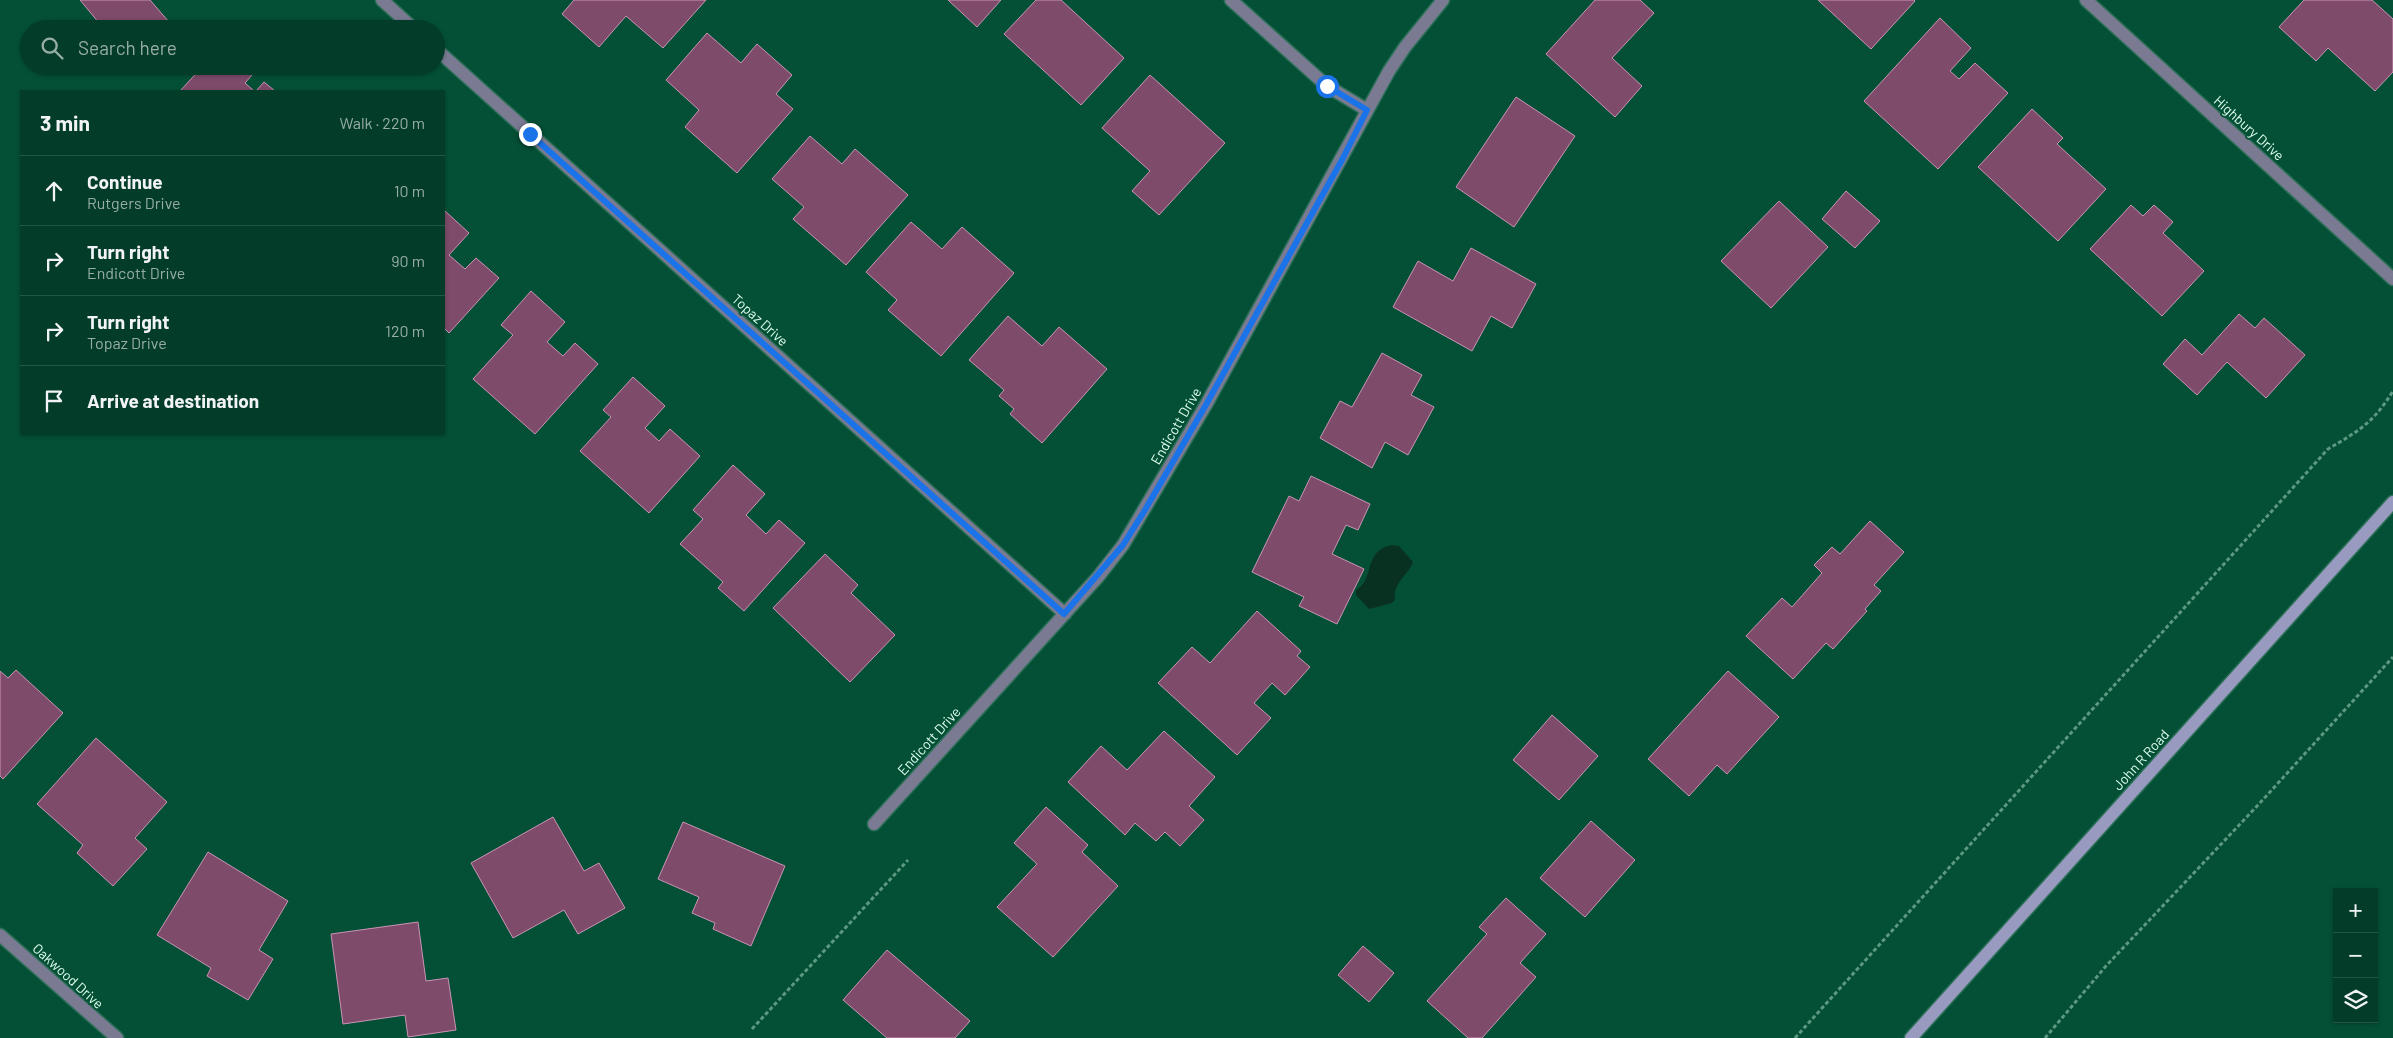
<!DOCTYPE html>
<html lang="en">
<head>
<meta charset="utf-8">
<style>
	body { margin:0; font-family:Barlow,sans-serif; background:#0d4330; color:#f1f3f6 }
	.controls { position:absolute; right:15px; bottom:15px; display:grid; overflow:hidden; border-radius:0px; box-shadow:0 1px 4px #0004 }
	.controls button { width:45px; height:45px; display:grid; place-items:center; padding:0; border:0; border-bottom:1px solid #245645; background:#033c28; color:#f1f3f6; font:25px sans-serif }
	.stop { position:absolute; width:15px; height:15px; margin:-11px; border:4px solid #1a73e8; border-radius:50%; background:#fff }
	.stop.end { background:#1a73e8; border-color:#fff; box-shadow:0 1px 5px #0008 }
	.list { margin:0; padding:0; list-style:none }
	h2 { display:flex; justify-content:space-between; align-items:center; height:65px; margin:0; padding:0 20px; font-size:21px }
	h2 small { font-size:16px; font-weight:400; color:#97ada8 }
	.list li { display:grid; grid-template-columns:32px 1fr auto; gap:15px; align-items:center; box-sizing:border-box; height:70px; padding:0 20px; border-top:1px solid #245645 }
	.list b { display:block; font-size:19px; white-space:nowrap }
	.list p { margin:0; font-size:16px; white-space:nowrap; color:#97ada8 }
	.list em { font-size:16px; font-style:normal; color:#97ada8 }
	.icon { flex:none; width:28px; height:28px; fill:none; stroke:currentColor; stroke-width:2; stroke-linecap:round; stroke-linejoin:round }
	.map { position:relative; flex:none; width:2393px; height:1038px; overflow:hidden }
	.search { position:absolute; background:#033c28; box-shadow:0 1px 4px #0004; left:20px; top:20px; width:425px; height:55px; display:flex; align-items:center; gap:12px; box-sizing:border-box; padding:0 18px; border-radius:28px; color:#97ada8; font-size:19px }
	.panel { position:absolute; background:#033c28; box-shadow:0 1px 4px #0004; left:20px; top:90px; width:425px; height:345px; border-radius:0px }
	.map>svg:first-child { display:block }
</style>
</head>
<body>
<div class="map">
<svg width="2393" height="1038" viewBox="0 0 2393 1038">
	<rect width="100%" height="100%" fill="#045036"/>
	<!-- water -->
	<path fill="#093121" d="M1391 545 1399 546 1413 562C1407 577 1393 582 1395 600L1392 603 1369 609 1356 595V590C1375 580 1363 551 1391 545Z"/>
	<!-- building -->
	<path fill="#7e4b6a" stroke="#cc94b5" d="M80 0H150L175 29H104Z
		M574 0H706L663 48 626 16 599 47 562 14Z
		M948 0H1001L977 27Z
		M1036 0H1061L1124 58 1081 105 1004 34Z
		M1595 0H1640L1654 13 1612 58 1642 86 1615 117 1546 54Z
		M1818 0H1914L1915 1 1871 49Z
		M2304 0H2372L2393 19V72L2375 91 2328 48 2316 61 2279 27Z
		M1940 18 1971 48 1950 71 1959 79 1975 63 2008 93 1938 169 1864 101Z
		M243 22 250 29H237Z
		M707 33 741 63 757 44 792 75 776 94 793 109 737 173 685 127 699 110 666 80Z
		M203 66H260L245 83 254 91H180Z
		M1150 75 1225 143 1159 215 1132 191 1150 171 1102 128Z
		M264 82 275 91H256Z
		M1516 97 1575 136 1514 227 1456 187Z
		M2032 109 2063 138 2057 144 2106 189 2058 241 1978 167Z
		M810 136 842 164 855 149 908 195 846 265 793 219 804 207 772 179Z
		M1846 191 1880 221 1855 248 1822 219Z
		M1779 201 1828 247 1771 308 1721 261Z
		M2131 205 2143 216 2154 205 2173 222 2163 233 2204 271 2162 316 2090 249Z
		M444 210 469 233 449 255 465 269 476 258 499 278 449 333 444 328Z
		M911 222 942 249 962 227 1014 273 941 356 888 310 897 300 866 272Z
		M1471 248 1536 284 1512 328 1491 316 1472 351 1393 307 1418 261 1453 281Z
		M531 291 565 322 547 342 563 356 575 343 598 364 535 434 473 379 513 335 501 325Z
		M2239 314 2255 328 2264 318 2305 355 2266 398 2227 362 2197 395 2163 364 2185 339 2202 355Z
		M1008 316 1042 346 1059 327 1107 369 1042 443 1010 414 1014 409 999 396 1004 390 969 360Z
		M1382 353 1422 375 1411 395 1434 407 1408 455 1385 442 1372 468 1320 438 1340 401 1352 407Z
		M633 377 665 406 645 428 659 441 670 429 700 456 649 513 580 451 611 417 603 410Z
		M733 465 765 494 746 515 766 534 779 520 805 543 744 611 718 588 723 582 680 544 703 519 693 510Z
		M1311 476 1370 504 1358 530 1346 525 1332 554 1364 569 1337 624 1299 606 1304 597 1252 572 1289 496 1299 501Z
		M1870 521 1904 552 1874 585 1881 591 1865 609 1867 611 1833 649 1826 643 1793 679 1746 636 1782 598 1792 607 1822 573 1814 565 1832 547 1840 554Z
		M825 554 858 585 851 593 895 635 850 682 773 608Z
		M1257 611 1301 651 1297 656 1310 667 1285 695 1272 683 1254 703 1271 718 1237 755 1158 683 1192 647 1210 663Z
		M16 670 63 713 3 779 0 776V671L8 678Z
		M1728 671 1779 717 1727 774 1717 765 1689 796 1648 759Z
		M1552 715 1598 756 1559 800 1513 760Z
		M1164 731 1215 777 1189 806 1204 820 1180 846 1165 832 1156 841 1135 823 1125 835 1068 782 1101 746 1127 770Z
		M96 738 167 802 135 838 147 849 113 886 77 853 83 845 37 804Z
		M1046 807 1088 845 1082 852 1118 886 1053 957 997 907 1037 864 1014 843Z
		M553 817 584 871 599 863 625 908 578 934 564 910 513 938 471 863Z
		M1591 821 1635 860 1585 917 1540 878Z
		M683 822 785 866 751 946 713 929 715 923 692 913 699 897 658 879Z
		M208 852 288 901 259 950 273 959 248 1000 207 976 211 968 157 935Z
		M1506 898 1546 934 1520 963 1536 977 1482 1038H1468L1427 1001 1487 934 1479 927Z
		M418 922 426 981 448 978 456 1030 408 1037 405 1015 343 1024 331 934Z
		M1363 946 1394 973 1369 1002 1338 975Z
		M887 950 970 1021 955 1038H887L843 1000Z"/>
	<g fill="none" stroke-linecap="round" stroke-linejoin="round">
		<!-- street casing -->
		<g stroke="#2b6f57" stroke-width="15">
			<path id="street" d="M382 0 414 29
				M1231 0 1327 86 1367 110
				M2086 0 2393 279
				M436 49 1065 614
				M874 824 1098 577 1123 545 1207 403 1389 71 1405 47 1443 0
				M0 935 117 1038"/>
		</g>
		<!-- secondary casing -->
		<g stroke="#2b6f57" stroke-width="15">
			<path id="secondary" d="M1911 1038 2393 502"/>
		</g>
		<!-- path -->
		<path stroke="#5d9881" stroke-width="3" stroke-dasharray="4 2.5" stroke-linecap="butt" d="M752 1029 908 860
			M1795 1038 2328 449C2359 431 2374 422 2393 391
			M2045 1038 2106 966 2259 804 2393 657"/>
		<!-- street -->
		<use href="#street" stroke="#7a7b93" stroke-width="12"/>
		<!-- secondary -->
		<use href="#secondary" stroke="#999ac0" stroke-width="12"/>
	</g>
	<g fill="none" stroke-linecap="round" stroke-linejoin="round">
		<!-- route -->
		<path stroke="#1a73e8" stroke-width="6" d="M530 134 1064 614 1123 545 1145 510 1207 403 1343 158 1367 110 1327 86"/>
	</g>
	<g text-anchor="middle" stroke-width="4" stroke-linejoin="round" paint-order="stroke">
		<!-- street labels -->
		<g font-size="14" fill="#ddfeed" stroke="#045036">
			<text transform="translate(2249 128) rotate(42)" y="5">Highbury Drive</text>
			<text transform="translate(760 320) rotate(42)" y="5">Topaz Drive</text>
			<text transform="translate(1176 426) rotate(-60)" y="5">Endicott Drive</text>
			<text transform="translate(929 741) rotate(-48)" y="5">Endicott Drive</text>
			<text transform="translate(2141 760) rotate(-48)" y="5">John R Road</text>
			<text transform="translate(68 976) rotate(42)" y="5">Oakwood Drive</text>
		</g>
	</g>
</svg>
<div class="controls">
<button>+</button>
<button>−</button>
<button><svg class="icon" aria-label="layers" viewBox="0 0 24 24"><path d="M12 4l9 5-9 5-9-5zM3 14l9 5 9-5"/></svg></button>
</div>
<div class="stop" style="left:1327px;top:86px"></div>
<div class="stop end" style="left:530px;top:134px"></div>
<div class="search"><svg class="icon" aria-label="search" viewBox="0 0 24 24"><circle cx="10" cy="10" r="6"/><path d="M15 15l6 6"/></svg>Search here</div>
<section class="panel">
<h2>3 min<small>Walk · 220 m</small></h2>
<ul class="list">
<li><svg class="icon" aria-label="ahead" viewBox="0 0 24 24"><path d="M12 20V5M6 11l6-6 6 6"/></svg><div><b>Continue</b><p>Rutgers Drive</p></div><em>10 m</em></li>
<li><svg class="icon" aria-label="right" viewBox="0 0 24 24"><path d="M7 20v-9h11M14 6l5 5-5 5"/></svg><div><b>Turn right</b><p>Endicott Drive</p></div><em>90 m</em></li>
<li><svg class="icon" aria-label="right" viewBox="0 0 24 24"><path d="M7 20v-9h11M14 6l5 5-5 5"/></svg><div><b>Turn right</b><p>Topaz Drive</p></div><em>120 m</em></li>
<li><svg class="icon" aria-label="arrive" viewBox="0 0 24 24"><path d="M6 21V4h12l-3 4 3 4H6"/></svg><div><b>Arrive at destination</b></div></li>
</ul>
</section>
</div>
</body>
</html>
